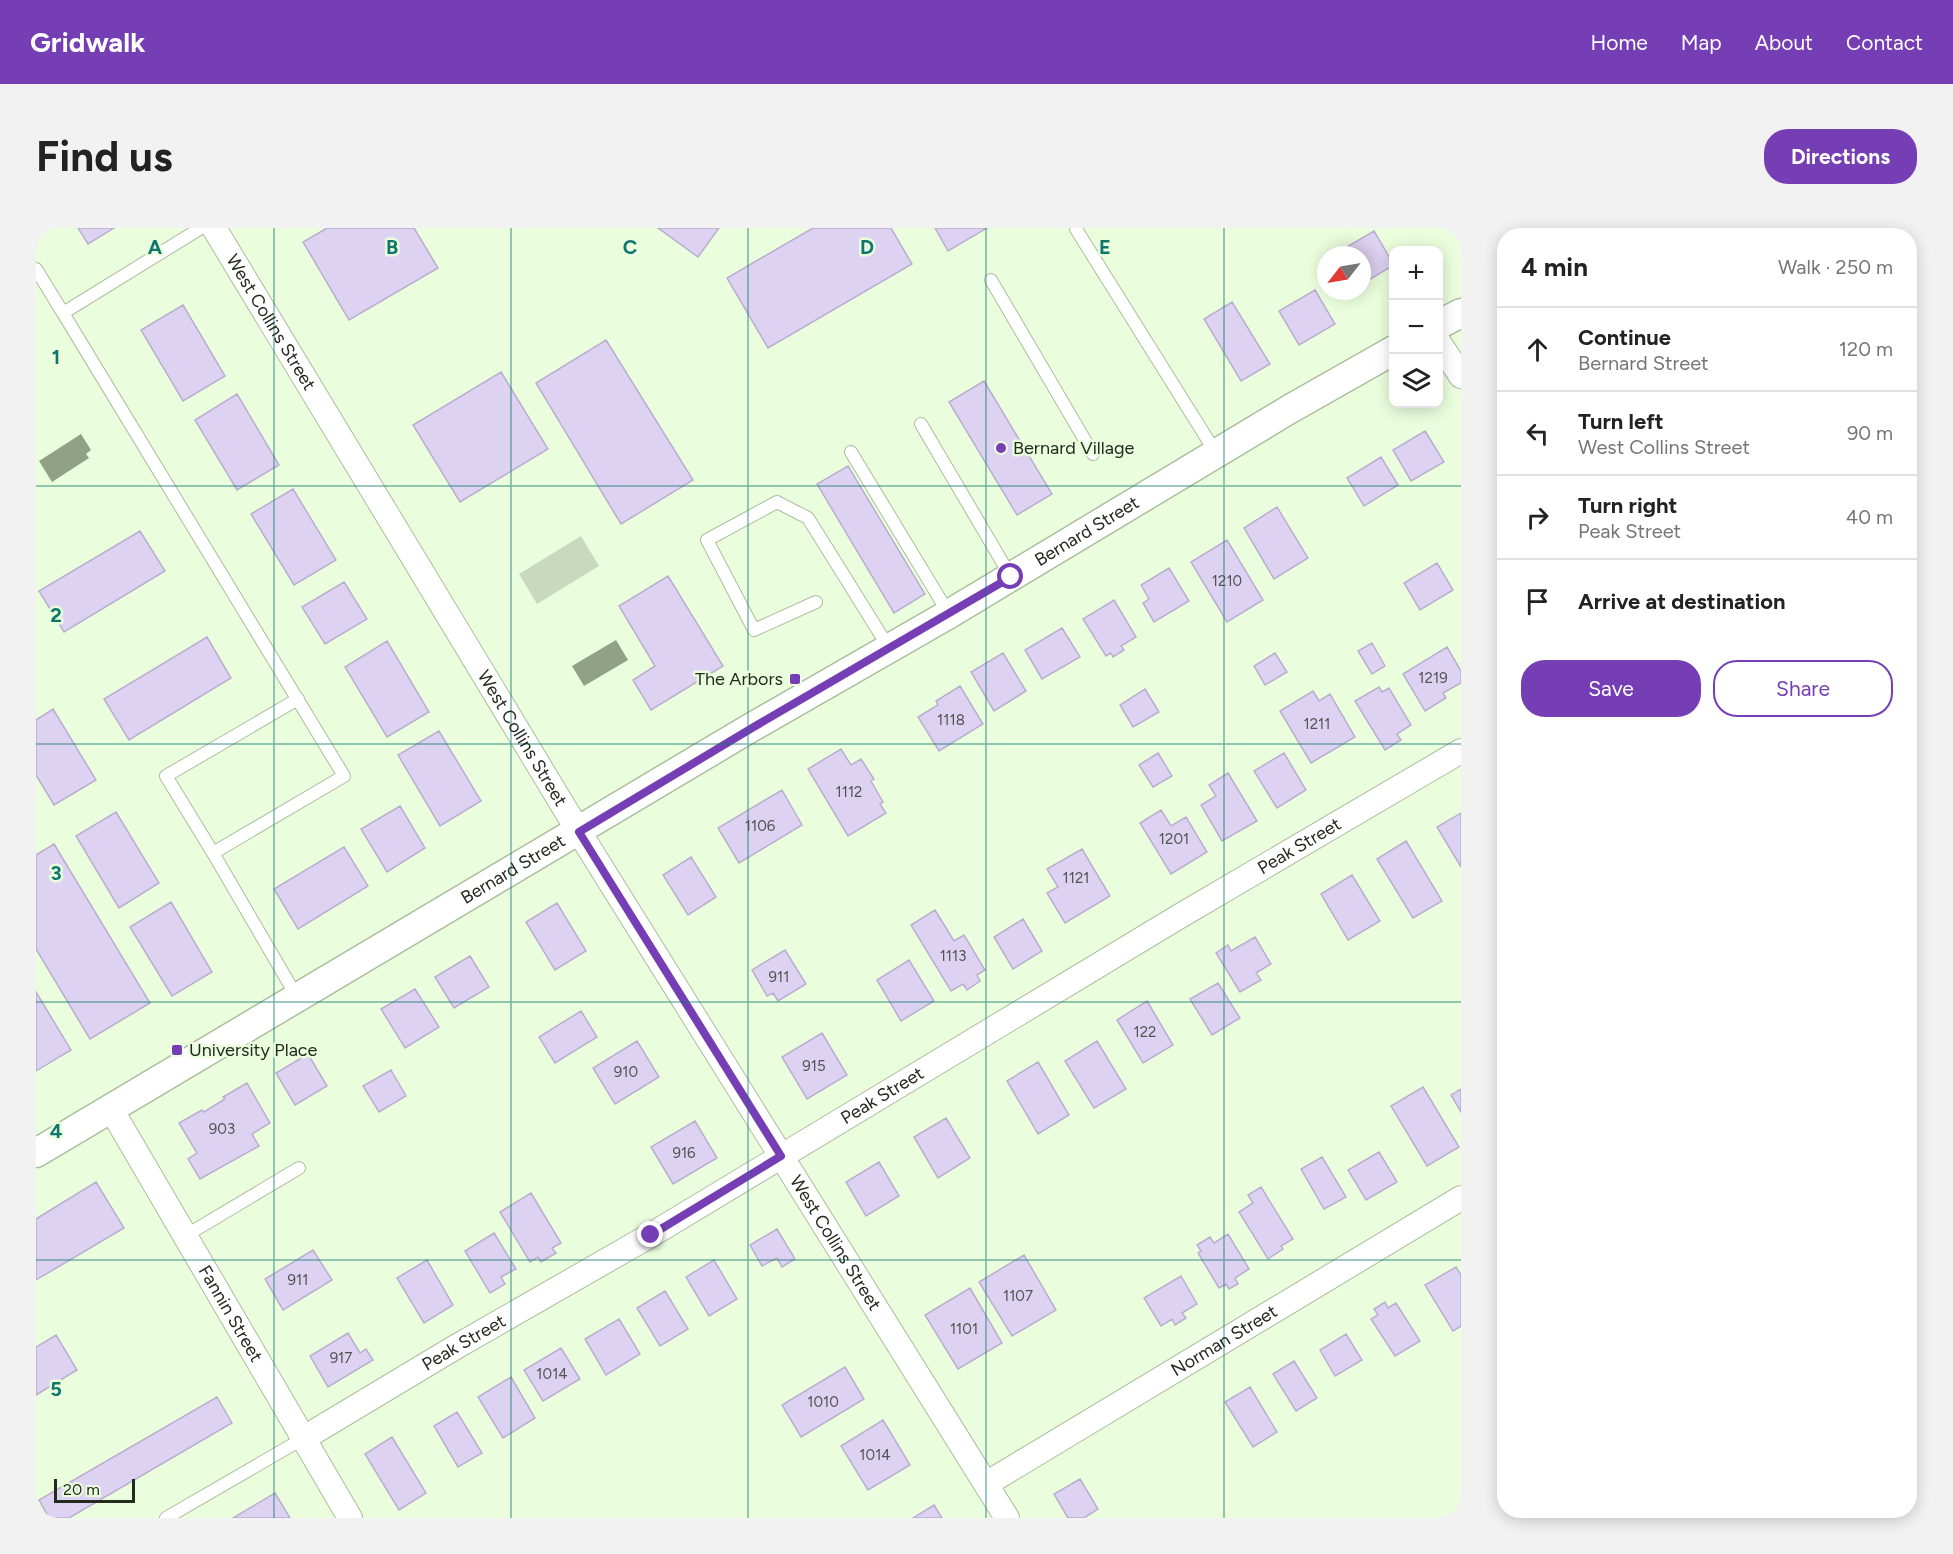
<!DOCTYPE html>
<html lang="en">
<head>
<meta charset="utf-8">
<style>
	body { margin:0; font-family:Figtree,sans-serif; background:#f2f2f2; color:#222 }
	.controls { position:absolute; right:18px; top:18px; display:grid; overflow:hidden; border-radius:12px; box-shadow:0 3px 15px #0003 }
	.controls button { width:54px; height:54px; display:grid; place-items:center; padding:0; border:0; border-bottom:2px solid #e0e0e0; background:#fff; color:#222; font:30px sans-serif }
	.compass { position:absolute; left:1281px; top:18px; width:54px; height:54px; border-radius:50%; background:#fff; box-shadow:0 3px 15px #0003; rotate:239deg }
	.scale { position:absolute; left:18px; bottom:15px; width:81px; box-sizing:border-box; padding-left:6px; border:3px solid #232a1e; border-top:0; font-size:16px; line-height:21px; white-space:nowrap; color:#232a1e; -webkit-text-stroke:4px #eafedd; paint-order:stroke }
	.stop { position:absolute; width:18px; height:18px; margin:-14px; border:4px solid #763eb5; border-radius:50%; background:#fff }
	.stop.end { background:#763eb5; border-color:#fff; box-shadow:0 2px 6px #0008 }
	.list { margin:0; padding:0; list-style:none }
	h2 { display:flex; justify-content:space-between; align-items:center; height:78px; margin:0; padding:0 24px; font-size:26px }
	h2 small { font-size:20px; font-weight:400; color:#767676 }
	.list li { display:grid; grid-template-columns:39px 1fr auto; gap:18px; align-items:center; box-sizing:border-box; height:84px; padding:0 24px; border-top:2px solid #e0e0e0 }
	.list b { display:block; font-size:22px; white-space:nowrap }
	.list p { margin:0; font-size:20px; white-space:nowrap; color:#767676 }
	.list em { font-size:20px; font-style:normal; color:#767676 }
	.actions { display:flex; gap:12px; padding:18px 24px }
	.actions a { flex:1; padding:14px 0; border:2px solid #763eb5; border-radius:24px; text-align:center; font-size:21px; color:#763eb5 }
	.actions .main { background:#763eb5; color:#fff }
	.icon { flex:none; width:33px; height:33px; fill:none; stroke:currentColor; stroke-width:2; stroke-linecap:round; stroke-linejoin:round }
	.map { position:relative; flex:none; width:1425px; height:1290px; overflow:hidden; border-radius:24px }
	header { display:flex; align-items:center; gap:36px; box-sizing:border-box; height:84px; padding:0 30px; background:#763eb5; color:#fff }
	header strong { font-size:28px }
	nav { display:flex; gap:33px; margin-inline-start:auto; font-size:21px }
	.intro { display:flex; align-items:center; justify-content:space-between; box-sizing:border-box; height:144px; padding:0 36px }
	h1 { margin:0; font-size:42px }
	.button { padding:15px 27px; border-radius:24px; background:#763eb5; color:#fff; font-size:21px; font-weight:700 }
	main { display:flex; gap:36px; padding:0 36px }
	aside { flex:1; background:#fff; border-radius:24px; box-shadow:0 3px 15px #0003 }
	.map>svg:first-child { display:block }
</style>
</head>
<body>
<header>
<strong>Gridwalk</strong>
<nav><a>Home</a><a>Map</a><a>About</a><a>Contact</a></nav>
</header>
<div class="intro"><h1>Find us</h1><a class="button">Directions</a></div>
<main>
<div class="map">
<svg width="1425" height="1290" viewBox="0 0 1425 1290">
	<rect width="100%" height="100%" fill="#eafedd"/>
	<!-- park -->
	<path fill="#c9d9be" d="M545 308 563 338 501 376 483 346Z"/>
	<!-- water -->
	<path fill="#91a185" d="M45 206 55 222 50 226 53 230 16 254 3 233Z
		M580 412 592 432 548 458 536 438Z"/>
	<!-- building -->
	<path fill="#ddd2f1" stroke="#baaecf" stroke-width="1.5" d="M42 0H78L52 16Z
		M291 0H378L402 40 313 92 267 14Z
		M622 0H683L662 29Z
		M777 0H855L876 36 732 120 691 50Z
		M899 0H951L912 23Z
		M1338 3 1358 37 1326 56V27H1297Z
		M1279 62 1299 96 1263 117 1243 83Z
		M1196 74 1234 136 1205 153 1168 91Z
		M147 77 189 148 147 173 105 102Z
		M570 112 657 252 585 296 500 155Z
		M465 144 512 221 424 274 377 197Z
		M948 153 1016 266 981 287 913 174Z
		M201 166 243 237 201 262 159 192Z
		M1389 203 1408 234 1375 253 1357 222Z
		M1345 229 1362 257 1328 278 1311 250Z
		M812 238 889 366 858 385 781 256Z
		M257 261 300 332 258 357 215 286Z
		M1241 279 1272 330 1238 351 1208 300Z
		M104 303 129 343 28 404 3 363Z
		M1191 312 1227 372 1191 394 1155 334Z
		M1401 335 1417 362 1384 382 1368 355Z
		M1133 340 1153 373 1118 394 1107 375 1113 371 1105 357Z
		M632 348 687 438 615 482 597 452 619 438 583 378Z
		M308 354 331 391 289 416 266 379Z
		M1078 372 1100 409 1085 418 1088 422 1077 429 1075 425 1070 428 1047 391Z
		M1026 400 1044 429 1006 451 989 422Z
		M171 409 195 450 93 512 68 471Z
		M351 413 393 484 351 509 309 439Z
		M1336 415 1349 438 1336 446 1322 423Z
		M1411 419 1425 443V455L1407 465 1410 470 1389 483 1367 446Z
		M967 425 990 463 958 483 935 444Z
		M1239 425 1251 444 1229 457 1218 438Z
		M924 458 947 496 903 523 882 489 902 477 900 473Z
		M1343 459 1346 464 1353 460 1375 497 1361 506 1365 512 1349 522 1319 473Z
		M1109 461 1123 484 1097 499 1084 477Z
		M1277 463 1283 473 1294 466 1319 509 1275 535 1244 483Z
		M17 481 60 552 18 577 0 547V492Z
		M403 503 445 573 404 598 362 527Z
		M805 521 815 537 825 531 838 551 835 553 847 574 844 576 850 585 812 608 772 541Z
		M1122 525 1136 548 1117 559 1103 537Z
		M1248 525 1270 562 1241 580 1218 543Z
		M1192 545 1221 593 1186 613 1165 577 1180 568 1173 557Z
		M746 562 766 597 703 635 682 600Z
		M364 578 389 620 351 644 325 601Z
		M1125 582 1135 598 1150 589 1171 624 1135 646 1104 595Z
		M80 584 123 655 83 680 40 608Z
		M1425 585V639L1401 599Z
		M1370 613 1406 673 1377 690 1341 631Z
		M18 616 114 775 54 811 0 721V627Z
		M308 619 332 658 262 701 238 661Z
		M1046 621 1074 668 1029 695 1011 665 1022 659 1011 641Z
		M655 629 680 669 652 687 627 647Z
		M1316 647 1344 693 1312 712 1285 666Z
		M135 674 176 744 136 768 94 699Z
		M521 675 550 723 519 742 490 694Z
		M899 682 918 713 928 707 949 742 941 747 944 753 931 762 927 756 915 763 875 697Z
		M987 691 1006 723 977 741 958 709Z
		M1219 709 1235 736 1220 745 1225 752 1204 764 1180 725 1192 717 1195 723Z
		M749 722 770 756 742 773 737 765 731 768 716 742Z
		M434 728 453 759 418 780 399 749Z
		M873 732 898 773 865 793 841 752Z
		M1182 755 1204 790 1176 807 1154 771Z
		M379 761 403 799 369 820 345 781Z
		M0 764 35 822 0 843Z
		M1111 773 1137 817 1107 835 1081 792Z
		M545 783 561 809 519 835 503 809Z
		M786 805 811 847 771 871 746 829Z
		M601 813 623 849 579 876 557 840Z
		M1061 813 1090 861 1058 880 1029 833Z
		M272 826 291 858 259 877 240 845Z
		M1002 834 1033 887 1002 906 971 853Z
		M355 842 370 868 343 884 327 858Z
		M211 855 234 895 216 906 223 918 164 951 152 931 161 925 143 895 166 882 168 884 189 871 187 869Z
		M1387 859 1423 919 1391 938 1355 878Z
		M1425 861V884L1415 867Z
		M910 890 934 930 902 950 878 909Z
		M659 893 681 930 637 956 615 919Z
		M1343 924 1361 954 1330 972 1312 942Z
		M1286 929 1310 969 1288 981 1265 941Z
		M843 934 863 968 830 988 810 954Z
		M60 954 88 1000 0 1052V991Z
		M1225 959 1257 1011 1245 1018 1247 1021 1232 1031 1203 984 1217 975 1212 967Z
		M495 965 525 1015 516 1020 520 1025 505 1034 502 1029 494 1034 464 984Z
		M741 1001 759 1031 746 1039 741 1030 726 1038 714 1017Z
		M458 1005 480 1041 465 1049 469 1056 454 1065 429 1023Z
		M1192 1006 1213 1041 1199 1050 1202 1056 1193 1061 1190 1056 1183 1060 1162 1025 1165 1023 1161 1017 1174 1009 1178 1015Z
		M277 1022 296 1052 247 1082 229 1051Z
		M988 1027 1020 1082 976 1108 943 1054Z
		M391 1032 417 1077 388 1095 361 1050Z
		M678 1032 701 1071 673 1088 650 1049Z
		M1420 1039 1425 1047V1098L1417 1103 1389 1057Z
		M1145 1048 1161 1076 1146 1085 1150 1090 1139 1097 1136 1091 1125 1098 1108 1070Z
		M934 1060 966 1115 922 1141 889 1087Z
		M629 1063 652 1101 624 1118 601 1080Z
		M1349 1074 1352 1080 1360 1075 1384 1113 1359 1128 1335 1091 1342 1087 1338 1081Z
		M583 1091 604 1126 570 1147 549 1111Z
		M312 1105 324 1125 330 1121 337 1132 292 1159 274 1128Z
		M1310 1106 1326 1132 1299 1148 1284 1122Z
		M20 1107 41 1142 0 1167V1119Z
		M525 1120 544 1151 507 1173 488 1142Z
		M1258 1133 1281 1170 1260 1183 1237 1146Z
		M809 1139 828 1171 765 1209 746 1177Z
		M475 1149 499 1190 467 1210 442 1169Z
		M1214 1159 1241 1204 1217 1219 1189 1174Z
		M181 1169 196 1195 33 1290H13L3 1272Z
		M421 1184 446 1225 422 1239 398 1198Z
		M847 1192 874 1237 832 1262 805 1218Z
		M356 1209 390 1265 363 1282 329 1226Z
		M1044 1251 1062 1281 1048 1290H1032L1018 1266Z
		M239 1265 254 1290H197Z
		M898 1277 906 1290H877Z"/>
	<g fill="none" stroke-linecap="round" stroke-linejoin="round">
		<!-- service casing -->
		<g stroke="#abbe9e" stroke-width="14">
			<path id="service" d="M1040 1 1180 225
				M0 41 27 85 165 0
				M955 52 1057 226
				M27 85 308 548 177 625 261 769
				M885 196 975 349
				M815 224 913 386
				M780 374 718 402 671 312 741 274 772 290 853 420
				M177 625 130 548 262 471
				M149 1008 263 940
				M130 1290 268 1210"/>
		</g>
		<!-- minor casing -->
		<g stroke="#abbe9e" stroke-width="26">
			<g id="minor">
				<path id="s1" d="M178 0 543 604 971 1290"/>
				<path d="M1402 113 1425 148"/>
				<path id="s2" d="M75 881 314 1290"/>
				<path id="s3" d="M268 1210 418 1120 615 1007 1144 688 1425 523"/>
				<path id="s4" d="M950 1256 1425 970"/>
			</g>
		</g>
		<!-- tertiary casing -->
		<g stroke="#abbe9e" stroke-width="31">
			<g id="tertiary">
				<path d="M1402 97 1425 85"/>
				<path id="s5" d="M0 925 716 499 913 386 1254 181 1358 122"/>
			</g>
		</g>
		<!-- service -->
		<use href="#service" stroke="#fff" stroke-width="12"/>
		<!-- minor -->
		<use href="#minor" stroke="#fff" stroke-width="24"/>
		<!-- tertiary -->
		<use href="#tertiary" stroke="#fff" stroke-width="28"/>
	</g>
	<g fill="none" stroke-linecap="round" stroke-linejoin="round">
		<!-- route -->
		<path stroke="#763eb5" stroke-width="8" d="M615 1007 745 928 543 604 716 500 975 349"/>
	</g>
	<!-- grid -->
	<path fill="none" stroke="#0f766e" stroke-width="1.5" stroke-opacity="0.55" d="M238 0V1290M475 0V1290M712 0V1290M950 0V1290M1188 0V1290M0 258H1425M0 516H1425M0 774H1425M0 1032H1425"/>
	<!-- markers -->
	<g fill="#763eb5" stroke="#eafedd" stroke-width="2">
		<circle cx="965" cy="220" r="6"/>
		<rect x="753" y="445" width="12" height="12" rx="3"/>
		<rect x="135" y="816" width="12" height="12" rx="3"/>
	</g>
	<g text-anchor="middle" stroke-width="5" stroke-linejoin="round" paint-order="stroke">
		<!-- number labels -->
		<g font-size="15" fill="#525453">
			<text x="1191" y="358">1210</text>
			<text x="1397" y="455">1219</text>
			<text x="915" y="497">1118</text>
			<text x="1281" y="501">1211</text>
			<text x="813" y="569">1112</text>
			<text x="724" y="603">1106</text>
			<text x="1138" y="616">1201</text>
			<text x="1040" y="655">1121</text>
			<text x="917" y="733">1113</text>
			<text x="743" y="754">911</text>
			<text x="1109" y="809">122</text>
			<text x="778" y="843">915</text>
			<text x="590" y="849">910</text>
			<text x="186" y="906">903</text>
			<text x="648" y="930">916</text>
			<text x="262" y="1057">911</text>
			<text x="982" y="1073">1107</text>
			<text x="928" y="1106">1101</text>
			<text x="305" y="1135">917</text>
			<text x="516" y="1151">1014</text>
			<text x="787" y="1179">1010</text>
			<text x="839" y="1232">1014</text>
		</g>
		<!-- street labels -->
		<g font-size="18" fill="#232a1e" stroke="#eafedd">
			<text dy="6" stroke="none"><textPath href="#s1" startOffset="110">West Collins Street</textPath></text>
			<text dy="6" stroke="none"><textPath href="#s5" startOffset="1221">Bernard Street</textPath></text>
			<text dy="6" stroke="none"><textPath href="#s1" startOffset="596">West Collins Street</textPath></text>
			<text dy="6" stroke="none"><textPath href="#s3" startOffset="1158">Peak Street</textPath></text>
			<text dy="6" stroke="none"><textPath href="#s5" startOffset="555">Bernard Street</textPath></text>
			<text dy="6" stroke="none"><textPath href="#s3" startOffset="672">Peak Street</textPath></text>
			<text dy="6" stroke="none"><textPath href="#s1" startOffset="1190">West Collins Street</textPath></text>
			<text dy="6" stroke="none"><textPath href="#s2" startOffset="237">Fannin Street</textPath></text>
			<text dy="6" stroke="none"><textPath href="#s4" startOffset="278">Norman Street</textPath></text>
			<text dy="6" stroke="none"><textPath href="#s3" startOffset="186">Peak Street</textPath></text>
		</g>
		<!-- poi labels -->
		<g font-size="18" fill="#232a1e" stroke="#eafedd" text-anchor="start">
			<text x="977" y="226">Bernard Village</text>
			<text x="747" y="457" text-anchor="end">The Arbors</text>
			<text x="153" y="828">University Place</text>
		</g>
	</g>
	<g font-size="20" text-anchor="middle" font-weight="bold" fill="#0f766e" stroke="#eafedd" stroke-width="5" stroke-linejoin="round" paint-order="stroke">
		<text x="119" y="26">A</text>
		<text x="356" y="26">B</text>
		<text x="594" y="26">C</text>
		<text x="831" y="26">D</text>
		<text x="1069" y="26">E</text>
		<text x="20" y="136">1</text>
		<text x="20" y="394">2</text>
		<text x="20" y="652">3</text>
		<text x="20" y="910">4</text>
		<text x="20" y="1168">5</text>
	</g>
</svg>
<div class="controls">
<button>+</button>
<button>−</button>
<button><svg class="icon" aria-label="layers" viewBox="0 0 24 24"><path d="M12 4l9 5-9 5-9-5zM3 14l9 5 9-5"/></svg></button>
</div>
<svg class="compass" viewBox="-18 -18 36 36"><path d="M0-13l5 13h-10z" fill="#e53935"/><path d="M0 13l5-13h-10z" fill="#767676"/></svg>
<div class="scale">20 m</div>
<div class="stop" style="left:975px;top:349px"></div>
<div class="stop end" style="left:615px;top:1007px"></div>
</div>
<aside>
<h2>4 min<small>Walk · 250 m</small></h2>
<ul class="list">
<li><svg class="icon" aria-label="ahead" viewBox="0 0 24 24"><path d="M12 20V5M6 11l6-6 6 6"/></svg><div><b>Continue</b><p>Bernard Street</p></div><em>120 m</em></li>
<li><svg class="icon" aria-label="left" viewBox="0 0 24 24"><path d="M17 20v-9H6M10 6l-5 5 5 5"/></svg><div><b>Turn left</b><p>West Collins Street</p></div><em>90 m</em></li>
<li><svg class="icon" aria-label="right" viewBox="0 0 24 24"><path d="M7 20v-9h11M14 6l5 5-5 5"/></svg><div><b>Turn right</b><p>Peak Street</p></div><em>40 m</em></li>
<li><svg class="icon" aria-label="arrive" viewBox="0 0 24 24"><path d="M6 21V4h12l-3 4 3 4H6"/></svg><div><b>Arrive at destination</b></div></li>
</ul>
<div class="actions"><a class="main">Save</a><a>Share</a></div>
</aside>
</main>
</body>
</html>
